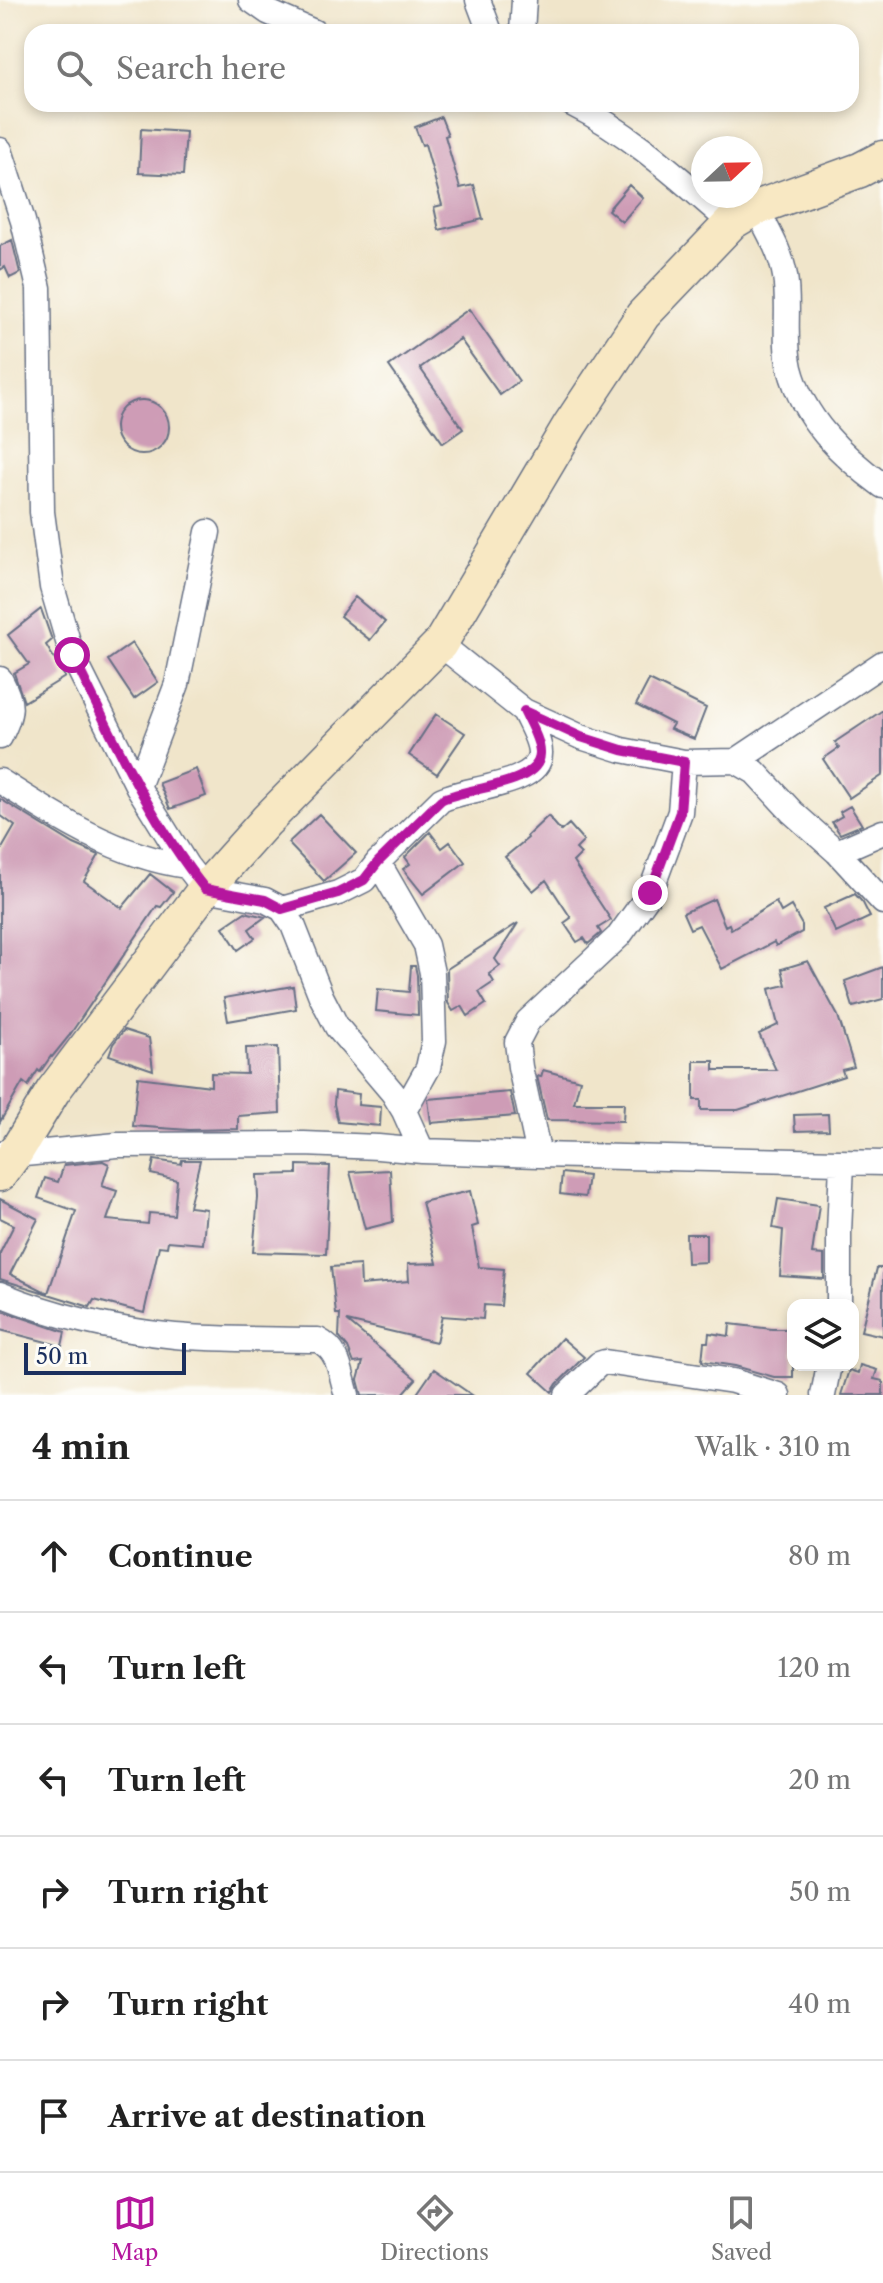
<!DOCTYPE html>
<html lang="en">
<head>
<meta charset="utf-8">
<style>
	body { margin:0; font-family:"Libre Caslon Text",serif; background:#f6f6f6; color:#222 }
	.controls { position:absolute; right:24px; bottom:24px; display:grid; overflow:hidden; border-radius:16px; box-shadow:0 4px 12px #0003 }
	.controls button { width:72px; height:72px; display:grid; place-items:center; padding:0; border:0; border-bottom:2px solid #e0e0e0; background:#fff; color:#222; font:40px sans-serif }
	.compass { position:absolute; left:691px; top:136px; width:72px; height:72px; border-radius:50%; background:#fff; box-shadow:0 4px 12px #0003; rotate:68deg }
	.scale { position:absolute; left:24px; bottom:20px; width:162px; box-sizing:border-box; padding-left:8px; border:4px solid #1b2f5e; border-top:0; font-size:22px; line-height:28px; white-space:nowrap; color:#1b2f5e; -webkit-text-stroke:6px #fdfcf7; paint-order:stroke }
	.stop { position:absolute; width:24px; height:24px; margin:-18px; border:6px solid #b5179e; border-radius:50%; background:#fff }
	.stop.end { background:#b5179e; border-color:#fff; box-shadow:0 2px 8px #0008 }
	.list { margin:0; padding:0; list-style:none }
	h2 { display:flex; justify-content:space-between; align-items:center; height:104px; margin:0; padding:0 32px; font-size:34px }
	h2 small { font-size:26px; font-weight:400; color:#767676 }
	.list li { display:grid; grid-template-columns:52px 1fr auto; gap:24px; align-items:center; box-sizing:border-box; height:112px; padding:0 32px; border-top:2px solid #e0e0e0 }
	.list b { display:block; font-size:30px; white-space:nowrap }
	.list em { font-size:26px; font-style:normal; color:#767676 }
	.icon { flex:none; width:44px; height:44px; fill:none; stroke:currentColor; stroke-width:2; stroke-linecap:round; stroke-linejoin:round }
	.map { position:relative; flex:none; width:883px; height:1395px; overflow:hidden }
	.search { position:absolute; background:#fff; box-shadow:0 4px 12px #0003; left:24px; right:24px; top:24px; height:88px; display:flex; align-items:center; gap:20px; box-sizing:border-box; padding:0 28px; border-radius:24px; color:#767676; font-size:30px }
	.sheet { height:776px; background:#fff }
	nav { display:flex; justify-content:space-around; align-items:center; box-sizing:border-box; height:112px; border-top:2px solid #e0e0e0; background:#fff; font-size:22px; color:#767676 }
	nav a { display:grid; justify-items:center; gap:4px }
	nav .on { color:#b5179e }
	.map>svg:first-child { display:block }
</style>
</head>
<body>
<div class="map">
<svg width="883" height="1395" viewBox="0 0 883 1395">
	<rect width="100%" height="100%" fill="#fdfcf7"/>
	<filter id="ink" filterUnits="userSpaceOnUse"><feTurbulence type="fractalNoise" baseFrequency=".0125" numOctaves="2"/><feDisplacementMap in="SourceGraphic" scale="16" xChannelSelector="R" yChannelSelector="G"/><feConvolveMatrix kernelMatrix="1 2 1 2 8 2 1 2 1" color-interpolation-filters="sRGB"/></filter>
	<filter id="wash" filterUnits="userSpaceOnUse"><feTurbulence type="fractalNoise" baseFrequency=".006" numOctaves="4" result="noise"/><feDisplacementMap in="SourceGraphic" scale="32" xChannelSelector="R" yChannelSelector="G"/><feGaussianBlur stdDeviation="1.8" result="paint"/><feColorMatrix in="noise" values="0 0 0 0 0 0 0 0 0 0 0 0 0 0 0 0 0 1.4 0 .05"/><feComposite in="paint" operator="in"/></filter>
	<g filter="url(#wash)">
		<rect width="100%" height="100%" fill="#f0e5ca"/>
		<g id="blocks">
			<!-- building -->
			<path fill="#ce9cb6" d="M441 117 448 135 445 136 460 188 474 185 483 219 439 230 434 207 442 205 425 144 422 145 415 127Z
				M141 129 186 132 183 175 139 173Z
				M629 185 643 198 622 222 608 210Z
				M12 240 20 273 10 278 5 267 0 270V246Z
				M469 309 519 381 500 395 460 339 420 368 463 429 443 443 389 366Z
				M115 427a27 27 0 1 1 54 0a27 27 0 1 1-54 0Z
				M355 597 385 622 370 640 340 616Z
				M41 609 52 640 46 645 65 677 24 702 14 673 29 664 8 635Z
				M132 643 158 682 134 699 108 660Z
				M649 680 706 708 694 739 670 729 673 724 636 705Z
				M883 710V775L849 798 823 759 839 748 835 742Z
				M436 714 465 733 437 774 409 755Z
				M196 769 206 796 170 809 159 783Z
				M0 799 74 844 99 855 84 881 122 908 150 874 173 892 161 907 157 906 69 1036 52 1057 51 1056 40 1072 38 1070 28 1086 23 1082 0 1122V852L15 826 0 815Z
				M850 806 862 825 840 834 832 822 842 816 840 812Z
				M319 814 356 853 324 881 288 843Z
				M548 816 561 831 569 824 584 841 576 849 581 854 573 862 611 920 598 928 601 933 588 944 584 938 577 942 564 923 571 918 546 880 533 891 505 857 528 838 527 836Z
				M430 832 442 848 450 842 465 862 423 894 403 869 410 864 405 857Z
				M855 894 863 903 870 917 836 933 824 908Z
				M714 899 725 926 729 924 731 929 776 902 781 912 791 906 802 925V932L776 946 774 942 722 969 699 925 690 929 683 913Z
				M245 912 265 917 249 929 255 938 238 950 223 927Z
				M518 923 495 959 500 966 489 974 494 982 479 992 486 1004 468 1016 462 1006 453 1011 448 1003 447 969Z
				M808 961 838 1016 854 1067 842 1070 844 1076 738 1110H701V1100H694V1061H714V1070H776L759 1034 778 1025 769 989 786 985 782 969Z
				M411 966H415L417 975 418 1015 376 1011 378 989 409 992Z
				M883 967V999L853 1007 845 981Z
				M293 986 296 1009 228 1021 224 998Z
				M124 1030 149 1038 153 1070 109 1055 113 1044Z
				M278 1047 280 1113 238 1116V1129L189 1130 133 1126 138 1077 211 1086V1073L247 1074 246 1048Z
				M543 1070 580 1080 574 1103H624L623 1121 547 1120 537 1076 541 1077Z
				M335 1091 359 1094 358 1105 381 1107 380 1126 338 1122 334 1104Z
				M510 1092 515 1116 431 1123 428 1099Z
				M828 1114 829 1130 795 1131 794 1115Z
				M154 1160 181 1164 182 1160H200L189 1207 206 1209 203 1244 168 1241 167 1247 159 1246 144 1313 94 1300 90 1307 0 1279V1253L14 1225 0 1218V1199L38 1219 10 1274 48 1293 76 1211 38 1198 45 1178 58 1182 64 1165 103 1161 109 1164 102 1186 117 1191 107 1220 148 1224 149 1213 174 1215 177 1180 151 1174Z
				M297 1165 330 1166 326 1254 253 1252 258 1198 257 1175 297 1174Z
				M390 1170 393 1222 365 1229 350 1172Z
				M562 1173 588 1176 585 1197 560 1194Z
				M470 1191 478 1225 472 1227 479 1267 504 1269 501 1306 484 1305 483 1319 442 1316 436 1342 347 1321 416 1379 402 1395H362L358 1380 363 1362 354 1363 348 1348 339 1337 340 1314H336L331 1267 360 1265 361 1285 409 1281 408 1264 437 1263 422 1202Z
				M778 1199 819 1205 812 1254 824 1255V1279L780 1276 783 1230 773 1228Z
				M686 1234H706V1262L687 1263Z
				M877 1268H883V1336L861 1331Z
				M0 1310 65 1332 62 1346 0 1330Z
				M730 1324 772 1329H793V1377H774L735 1366 702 1361 704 1342H708L709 1333 729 1336Z
				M562 1338 584 1357 557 1384 552 1392 531 1373Z
				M860 1365 877 1370 874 1379 883 1381V1395H841L849 1370 858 1373Z
				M434 1369 472 1395H416Z"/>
		</g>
	</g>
	<g filter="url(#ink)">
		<use href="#blocks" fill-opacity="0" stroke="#666f84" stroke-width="2"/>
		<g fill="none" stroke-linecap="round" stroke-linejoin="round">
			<!-- street casing -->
			<g stroke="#666f84" stroke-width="27">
				<path id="street" d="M251 0 268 12 314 32
					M478 0 490 32
					M522 32 524 0
					M572 104C631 133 681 180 731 223
					M0 150 23 221 39 288 42 512 52 587 72 655 138 787 187 866 205 889 265 900 282 909 293 925 321 996 337 1027 393 1093 404 1111 422 1151
					M756 208C767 229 781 252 785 276 790 306 783 338 790 368 803 419 842 456 883 486
					M440 644 524 711 581 737 622 750 684 762 736 761 755 772 792 812 837 852 883 902
					M0 679C14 705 12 711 0 737
					M736 761 883 663
					M0 781C57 818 118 857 187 866
					M138 787 177 684 208 532
					M837 852 883 832
					M378 862 426 945 432 973 434 1041 428 1068 404 1111
					M282 909 338 893 364 880 378 862 441 800C462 788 541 786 540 753 540 740 530 724 524 711
					M6 1152 14 1155 117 1145 304 1144 378 1147 422 1151 539 1155 883 1163
					M539 1155 520 1067 517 1042 528 1021 619 936 650 893 680 812 684 762
					M0 1294C56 1317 115 1330 175 1336 222 1340 271 1339 318 1340 340 1351 340 1373 347 1395
					M839 1305V1233L842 1163
					M567 1395 599 1364 605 1362 733 1381 778 1395
					M823 1395 829 1365"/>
			</g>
			<!-- secondary casing -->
			<g stroke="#666f84" stroke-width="37">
				<path id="secondary" d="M0 1174 14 1155 53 1091 205 889 266 821 440 644 570 425 643 315 731 223 756 208 860 170 883 158"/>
			</g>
			<!-- street -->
			<use href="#street" stroke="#fff" stroke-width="24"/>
			<!-- secondary -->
			<use href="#secondary" stroke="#f8e8c3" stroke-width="34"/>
		</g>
	</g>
	<g fill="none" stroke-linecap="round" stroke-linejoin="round" filter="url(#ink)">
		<!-- route -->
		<path stroke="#b5179e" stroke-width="10" d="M72 655C112 735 149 819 205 889L265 900 282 909 338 893 364 880 378 862 441 800C462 788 541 786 540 753 540 740 530 724 524 711L581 737 622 750 684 762 680 812 650 893"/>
	</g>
</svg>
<div class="controls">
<button><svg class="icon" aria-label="layers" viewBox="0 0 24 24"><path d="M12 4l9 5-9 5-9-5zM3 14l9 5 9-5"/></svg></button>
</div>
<svg class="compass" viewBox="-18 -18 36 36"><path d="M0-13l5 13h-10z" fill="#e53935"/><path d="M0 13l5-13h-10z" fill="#767676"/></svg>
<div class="scale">50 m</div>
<div class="stop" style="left:72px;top:655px"></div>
<div class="stop end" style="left:650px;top:893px"></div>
<div class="search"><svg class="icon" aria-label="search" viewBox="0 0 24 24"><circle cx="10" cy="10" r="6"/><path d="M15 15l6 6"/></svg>Search here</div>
</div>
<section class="sheet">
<h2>4 min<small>Walk · 310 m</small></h2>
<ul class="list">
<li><svg class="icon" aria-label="ahead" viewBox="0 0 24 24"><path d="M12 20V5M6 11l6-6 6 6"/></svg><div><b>Continue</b></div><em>80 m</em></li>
<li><svg class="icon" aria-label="left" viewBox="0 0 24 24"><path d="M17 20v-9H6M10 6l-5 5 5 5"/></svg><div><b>Turn left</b></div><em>120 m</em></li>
<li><svg class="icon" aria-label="left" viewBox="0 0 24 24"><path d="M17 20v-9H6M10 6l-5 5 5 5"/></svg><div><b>Turn left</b></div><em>20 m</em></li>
<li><svg class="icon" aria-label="right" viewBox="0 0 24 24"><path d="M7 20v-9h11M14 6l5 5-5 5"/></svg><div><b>Turn right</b></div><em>50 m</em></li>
<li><svg class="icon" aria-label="right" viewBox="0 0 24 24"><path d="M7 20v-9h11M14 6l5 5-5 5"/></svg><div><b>Turn right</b></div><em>40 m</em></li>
<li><svg class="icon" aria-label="arrive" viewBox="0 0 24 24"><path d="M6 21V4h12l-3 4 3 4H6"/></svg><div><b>Arrive at destination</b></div></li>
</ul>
</section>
<nav>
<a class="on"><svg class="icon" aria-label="map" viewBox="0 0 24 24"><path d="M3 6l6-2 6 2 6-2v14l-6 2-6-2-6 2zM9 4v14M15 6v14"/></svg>Map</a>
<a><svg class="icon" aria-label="directions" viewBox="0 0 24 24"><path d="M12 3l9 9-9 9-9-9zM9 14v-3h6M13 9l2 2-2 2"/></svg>Directions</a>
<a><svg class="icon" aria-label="saved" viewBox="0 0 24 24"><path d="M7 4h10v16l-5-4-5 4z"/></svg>Saved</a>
</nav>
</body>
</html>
